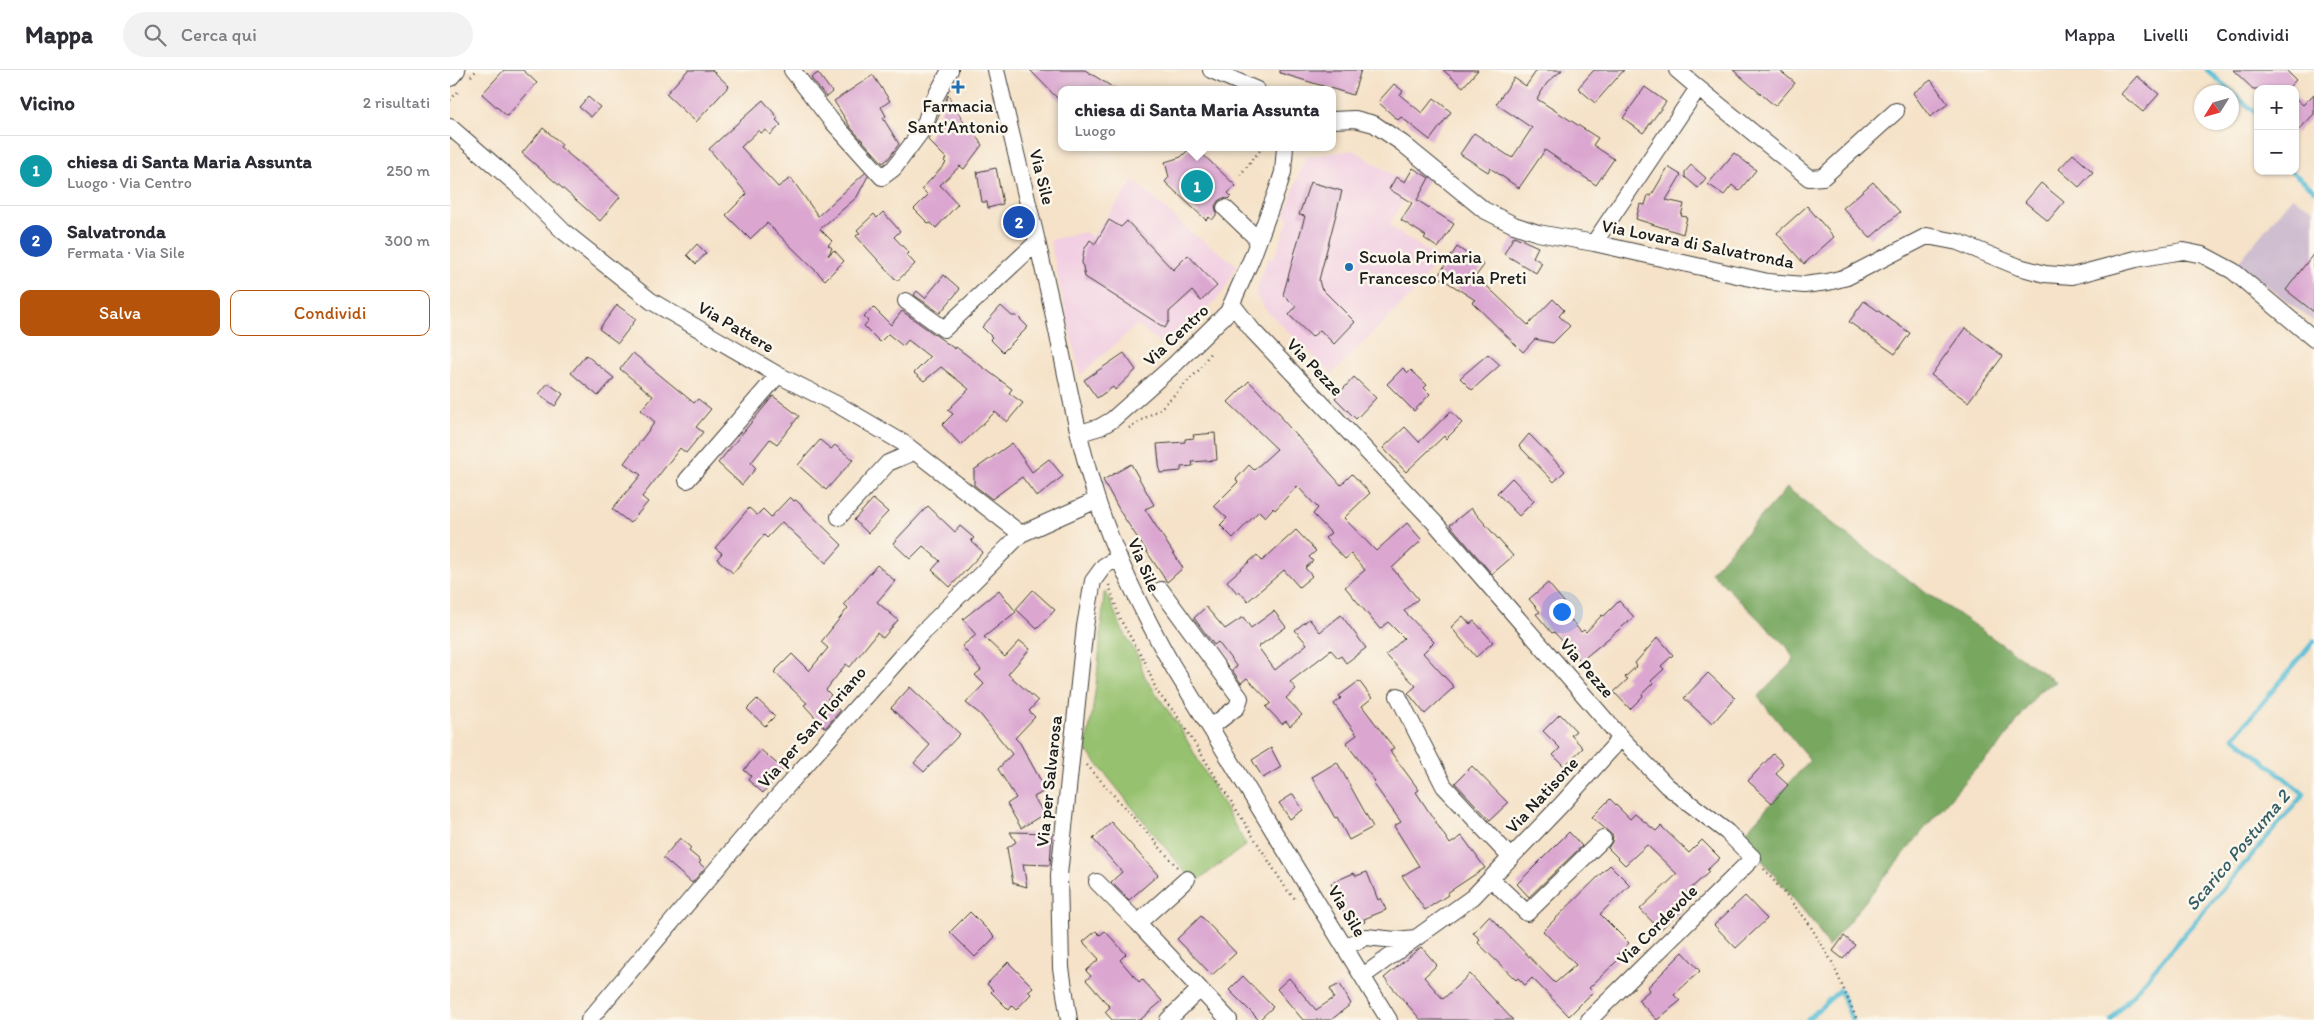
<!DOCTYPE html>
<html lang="it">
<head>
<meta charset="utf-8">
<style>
	body { margin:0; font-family:Itim,sans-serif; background:#f2f2f3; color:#2b2b33 }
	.controls { position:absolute; right:15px; top:15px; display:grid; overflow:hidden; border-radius:10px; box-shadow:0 1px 4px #0004 }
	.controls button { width:45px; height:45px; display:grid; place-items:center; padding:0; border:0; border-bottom:1px solid #e1e1e2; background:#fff; color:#2b2b33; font:25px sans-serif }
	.compass { position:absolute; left:1744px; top:15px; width:45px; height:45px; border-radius:50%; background:#fff; box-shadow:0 1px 4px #0004; rotate:233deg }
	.you { position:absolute; left:1111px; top:541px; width:18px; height:18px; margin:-12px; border:4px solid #fff; border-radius:50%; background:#1a73e8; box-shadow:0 0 0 8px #1a73e833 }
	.badge { display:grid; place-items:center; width:32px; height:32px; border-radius:50%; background:#b45309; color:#fff; font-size:16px; font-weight:700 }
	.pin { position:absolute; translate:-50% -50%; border:2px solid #fff; box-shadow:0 1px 5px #0006 }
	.popup { position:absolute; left:608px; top:16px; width:278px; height:65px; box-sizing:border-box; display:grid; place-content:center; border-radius:10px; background:#fff; filter:drop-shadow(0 1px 4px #0005); font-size:16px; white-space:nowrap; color:#7c7c81 }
	.popup b { font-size:19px; color:#2b2b33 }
	.popup::after { content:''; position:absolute; left:50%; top:100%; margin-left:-10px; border:10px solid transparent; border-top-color:#fff }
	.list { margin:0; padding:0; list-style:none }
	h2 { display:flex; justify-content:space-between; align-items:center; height:65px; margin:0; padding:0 20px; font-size:21px }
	h2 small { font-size:16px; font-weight:400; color:#7c7c81 }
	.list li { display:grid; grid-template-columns:32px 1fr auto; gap:15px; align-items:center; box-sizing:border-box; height:70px; padding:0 20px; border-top:1px solid #e1e1e2 }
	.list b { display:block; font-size:19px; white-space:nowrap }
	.list p { margin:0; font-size:16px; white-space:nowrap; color:#7c7c81 }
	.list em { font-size:16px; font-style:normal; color:#7c7c81 }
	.actions { display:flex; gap:10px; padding:15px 20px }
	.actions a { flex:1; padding:11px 0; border:1px solid #b45309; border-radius:10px; text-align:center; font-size:18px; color:#b45309 }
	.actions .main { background:#b45309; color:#fff }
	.icon { flex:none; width:28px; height:28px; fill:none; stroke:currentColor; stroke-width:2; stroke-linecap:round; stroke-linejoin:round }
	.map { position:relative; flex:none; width:1864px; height:950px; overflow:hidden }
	header { display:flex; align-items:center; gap:30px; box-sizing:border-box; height:70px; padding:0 25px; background:#fff; border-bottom:1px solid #e1e1e2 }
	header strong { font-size:24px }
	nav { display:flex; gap:28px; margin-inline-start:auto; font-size:18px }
	.search { width:350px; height:45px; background:#f2f2f3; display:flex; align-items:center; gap:12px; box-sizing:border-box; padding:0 18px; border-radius:28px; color:#7c7c81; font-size:19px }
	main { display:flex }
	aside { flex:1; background:#fff }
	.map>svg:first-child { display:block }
</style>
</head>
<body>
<header>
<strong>Mappa</strong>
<div class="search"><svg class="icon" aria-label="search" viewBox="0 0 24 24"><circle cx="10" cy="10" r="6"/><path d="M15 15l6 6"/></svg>Cerca qui</div>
<nav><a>Mappa</a><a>Livelli</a><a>Condividi</a></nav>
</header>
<main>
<aside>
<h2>Vicino<small>2 risultati</small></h2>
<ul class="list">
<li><span class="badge" style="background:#0f9aa8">1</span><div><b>chiesa di Santa Maria Assunta</b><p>Luogo · Via Centro</p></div><em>250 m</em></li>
<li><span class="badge" style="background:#1a4fb4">2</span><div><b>Salvatronda</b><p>Fermata · Via Sile</p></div><em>300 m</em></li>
</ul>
<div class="actions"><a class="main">Salva</a><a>Condividi</a></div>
</aside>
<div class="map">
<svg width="1864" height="950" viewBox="0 0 1864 950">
	<rect width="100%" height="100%" fill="#fbf7ec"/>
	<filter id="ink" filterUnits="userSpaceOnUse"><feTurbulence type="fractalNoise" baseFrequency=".02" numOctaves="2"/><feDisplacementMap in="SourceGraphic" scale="10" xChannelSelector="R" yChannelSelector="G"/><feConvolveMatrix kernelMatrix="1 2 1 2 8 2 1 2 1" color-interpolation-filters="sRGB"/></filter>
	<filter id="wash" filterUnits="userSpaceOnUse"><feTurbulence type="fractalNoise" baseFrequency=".0096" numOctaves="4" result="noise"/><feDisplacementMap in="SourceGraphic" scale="20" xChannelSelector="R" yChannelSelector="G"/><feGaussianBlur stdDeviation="1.12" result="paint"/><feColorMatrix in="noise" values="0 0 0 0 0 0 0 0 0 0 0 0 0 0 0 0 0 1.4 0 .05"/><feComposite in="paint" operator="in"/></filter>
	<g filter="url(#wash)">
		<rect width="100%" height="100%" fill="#f5e2c8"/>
		<!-- built -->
		<path fill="#f2cfe2" d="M904 80 946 107 939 119 954 128 939 156 989 189 962 224 882 304 815 239 805 224 818 188 824 189 839 149 835 144 855 87Z
			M684 110 742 163 787 195 774 220 763 233 716 277 687 255 630 305 600 170 635 162 642 167Z"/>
		<!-- industrial -->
		<path fill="#cfbdd0" d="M1842 127 1864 139V252L1788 193Z"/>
		<!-- green -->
		<path fill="#96c16e" stroke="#596e45" d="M656 522 671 557 689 589 695 607 730 658 796 775 744 813 635 679C647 628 650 575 654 523Z"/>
		<!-- forest -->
		<path fill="#78a761" stroke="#4a623e" d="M1337 418 1430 490 1606 612 1589 621 1547 679 1525 699 1475 758 1378 877 1366 856 1292 766 1360 690 1308 627 1344 590 1338 578 1261 502Z"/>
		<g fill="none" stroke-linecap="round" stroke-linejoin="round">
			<!-- stream -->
			<path stroke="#58bed5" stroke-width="4.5" d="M1757 0 1808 45
				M1841 101 1864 120
				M1357 950 1390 920 1402 950
				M1661 950 1854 724 1784 667 1864 571"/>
		</g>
		<g id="blocks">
			<!-- building -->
			<path fill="#dba7d1" d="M54 0H73L87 13 57 46 32 24Z
				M238 0H262L279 16 246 52 216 24Z
				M580 0H635L667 20H612V33Z
				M830 0H911L903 25 830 3Z
				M993 0H1028L1013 17Z
				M1087 0H1112L1097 13 1087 29 1148 68 1143 75 1164 89 1146 115 1095 80 1069 118 1040 98 1038 102 1010 84 1024 63 1062 88 1082 58 1046 34 1064 8 1076 16Z
				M1144 0H1174L1145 33 1128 18Z
				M1283 0H1329L1345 13 1325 36Z
				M1783 0H1836L1846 10 1837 19H1803Z
				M368 3 382 22 376 27 361 8Z
				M423 5 440 31 431 37 436 46 433 48 449 74 438 89 433 93 401 58 384 31Z
				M1687 6 1709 24 1693 42 1671 24Z
				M1481 10 1498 34 1480 47 1463 23Z
				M944 14 953 21 950 25 972 43 984 28 1001 42 980 70 951 47 948 50 928 32Z
				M1195 17 1216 32 1193 63 1173 48Z
				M1864 24V44L1845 64V28L1853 35Z
				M498 25 516 56 518 54 532 75 514 99 510 96 490 115 508 134 486 158 481 153 479 154 464 139 478 125 472 119 496 93 494 91 496 88 478 70Z
				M138 27 150 37 141 47 129 37Z
				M313 30 328 48 326 50 331 55 320 65 316 60 311 63 309 60 291 77 328 117 341 108 368 146 415 103 418 106 407 127 370 159 382 171 378 175 382 178 378 186 384 180 394 191 375 210 317 153 300 169 276 145 297 124 259 79Z
				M93 58 112 74 110 77 170 127 150 151 72 83Z
				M741 77H745L786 116 778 123 781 126 778 129 773 128 768 131 765 136 767 144 762 150 759 147 756 150 715 112 719 107 715 92 731 87Z
				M1284 83 1306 100 1289 121 1282 115 1274 125 1258 114Z
				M1623 84 1643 102 1629 117 1609 99Z
				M1241 95 1256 108 1248 118 1235 107V102Z
				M1218 97 1231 105 1216 130 1234 134 1231 146 1237 147 1233 164 1186 149 1190 134 1195 135 1198 125 1201 126Z
				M546 98 553 134 538 138 537 132H532L527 102Z
				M963 98 979 108 967 130 1004 154 988 178 974 168 976 166 951 150 962 133 939 119 946 107 955 112Z
				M860 112 892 121 869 210 871 218 905 252 884 274 870 260 862 267 839 245 846 236 833 225 855 146 849 145Z
				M1423 112 1450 142 1420 168 1393 138Z
				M1591 113 1614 132 1598 151 1575 132Z
				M1357 136 1384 167 1354 194 1327 163Z
				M433 142 450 161 444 167 459 183 457 185 465 194 447 211 406 166 410 163 407 160 424 144 427 148Z
				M659 150 671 157 677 151 723 200 738 185 767 216 751 231 742 221 719 242V251L715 258 635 207 632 192 634 180 640 170 645 174Z
				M1064 166 1088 177 1083 187 1092 193 1086 203 1054 184Z
				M247 174 256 183 246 194 237 185Z
				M1007 177 1034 195 1026 206 1078 255 1103 229 1114 240 1109 246 1120 256 1103 273 1085 269 1073 282 1022 232 1025 230 988 206Z
				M1864 183V242L1836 220Z
				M494 205 510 219 490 243 464 225 467 221 475 228Z
				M1414 231 1460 263 1445 284 1399 252Z
				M167 235 186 249 168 273 149 259Z
				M551 236 562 246H567L578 257 553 282 540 269 542 267 532 257Z
				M423 237 441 255 452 241 505 279 506 277 562 319 559 323 573 333 557 352 545 342 511 375 492 355 503 344 498 340 519 319 491 297 474 311 464 303 480 287 458 270 453 276 438 264 430 272 414 256 418 251 414 247Z
				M1515 258 1553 286 1518 332 1481 305Z
				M183 283 244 333 248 329 261 339 246 357 253 362 236 383 230 378 192 427 198 432 180 453 162 439 191 405 174 393 205 352 191 340 203 326 170 299Z
				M674 283 686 300 665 320 663 317 647 328 634 310Z
				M1038 284 1050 295 1022 320 1010 308Z
				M136 285 164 308 148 326 121 303Z
				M953 298 958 303 961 300 977 315 974 318 980 324 964 341 937 314Z
				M904 307 926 328 906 349 885 328Z
				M799 311 832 346 831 348 891 415 902 404 920 423 894 448 926 481 957 453 972 470 942 498 968 529 954 541 984 572 973 583 1004 617 975 644 958 623 966 616 936 585 954 568 938 552 930 559 895 517 915 500 901 484 895 489 875 468 881 463 863 444 868 438 847 416 825 440 823 438 815 447 809 441 783 468 770 455 777 448 764 436 788 412 786 409 799 395 804 400 827 379 778 332Z
				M98 313 113 324 105 336 89 324Z
				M323 326 349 346 327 374 320 369 301 393 306 398 292 415 268 393Z
				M1001 341 1012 353 996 369 994 366 956 402 933 378 955 357 969 372Z
				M765 363 767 390 742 392 743 396 731 397V401L710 403 707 374 735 372V369L744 368 743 365Z
				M1079 364 1115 401 1104 412 1069 376Z
				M370 370 381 379 385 375 403 390 376 420 348 395Z
				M562 373 582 402 599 389 613 406 587 427 572 407 542 429 524 415V400Z
				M681 394 704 435 695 439 733 498 717 512 671 443 653 410Z
				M1062 408 1084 431 1069 446 1047 423Z
				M340 427 344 431 346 430 392 475 376 493 332 452 317 468 314 465 283 503 267 489 272 483 265 478 299 438 307 445 313 439 321 447Z
				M423 429 438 442 418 463 404 450Z
				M478 436 505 462 510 456 524 468 521 471 533 482 500 517 482 500 490 491 473 476 460 489 443 473Z
				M1021 438 1063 486 1042 504 1000 455Z
				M846 460 866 481 859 487 863 491 855 498 862 506 849 517 834 500 798 531 789 521 787 523 777 511 807 485 812 491Z
				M427 495 445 511 427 532 448 550 433 568 427 563 400 597 396 594 376 620 381 625 377 629 390 641 375 658 354 635 357 633 324 602 342 584 359 601 378 578 371 572 398 538 394 534Z
				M1098 513 1114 532 1109 536 1131 562 1134 560 1136 562 1152 545 1154 546 1169 531 1184 547 1131 591 1104 562 1102 563 1086 544 1090 542 1079 529Z
				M549 520 566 542 534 567 555 587 570 571 580 579 558 604 588 631 579 641 585 647 565 668 570 673 596 720 584 727 594 744 571 758 557 734 566 728 548 699 562 684 530 644 516 633 534 614 525 605 531 600 512 576 526 565 513 549Z
				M583 520 605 540 587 559 566 539Z
				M756 537 775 559 793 547 801 558 824 541 836 557 808 577 825 600 857 574 845 560 859 549 870 562 891 545 916 578 896 593 891 586 888 588 881 580 840 612 846 619 836 628 852 645 840 656 836 651 832 654 816 637 821 633 797 608 791 613 782 600 787 597 768 572 764 575 744 548Z
				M1013 546 1020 554 1024 551 1043 572 1026 587 1001 557Z
				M1208 567 1223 585 1211 596 1214 599 1201 611 1203 613 1192 624 1193 626 1180 639 1164 622 1178 609 1175 607 1187 596 1185 593Z
				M1258 603 1285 628 1262 654 1234 628Z
				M909 611 922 628 912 636 944 678 940 681 969 720 966 722 1000 774 1012 766 1035 798 997 823 998 825 975 840 952 806 969 796 944 756 951 752 923 713 925 711 896 673 907 665 884 634 891 628 889 626Z
				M460 617 510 664 474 702 464 693 480 675 441 638Z
				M307 629 325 646 315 656 297 639Z
				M1110 644 1126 661 1121 665 1133 678 1114 696 1103 685 1110 678 1093 661Z
				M821 678 831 697 813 708 802 690Z
				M311 680 333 699 313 723 298 710 301 706 294 700Z
				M1323 684 1333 693 1326 704 1338 715 1322 733 1298 711Z
				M887 692 923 757 899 770 887 747 885 748 862 707Z
				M1022 696 1058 733 1040 750 1005 713Z
				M843 724 853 740 840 749 829 733Z
				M1160 729 1180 749 1185 744 1206 761 1211 756 1239 783 1252 770 1270 788 1257 800 1259 802 1226 832 1233 839 1210 860 1190 839 1227 804 1197 775 1175 795 1158 778 1162 772 1163 766 1142 747Z
				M661 752 708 805 679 830 661 812 672 802 643 769Z
				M560 762 602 763 600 795 573 794 577 817 563 813 557 778 566 772Z
				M1119 762 1132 776 1079 827 1067 814Z
				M230 768 241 778 239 781 251 791 249 793 255 798 242 813 213 788Z
				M1160 795 1180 815 1150 844 1179 873 1167 885 1170 888 1139 918 1143 922 1119 946 1082 908 1075 915 1068 908 1066 910 1028 873 1030 869 1023 863 1039 846 1105 913 1126 895 1093 861Z
				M917 802 928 830 931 828 936 840 914 849 915 852 900 858 881 813 904 803 906 806Z
				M1295 826 1317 849 1286 878 1264 855Z
				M520 842 545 867 525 887 500 862Z
				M751 846 786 883 762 905 727 869Z
				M646 861 650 865 655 861 676 884 670 890 689 912 692 909 712 931 690 950H662L655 942 660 937 636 910 641 906 636 901 649 889 633 872Z
				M1394 866 1405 875 1393 889 1383 881Z
				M971 877 987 895 974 907 993 929 1020 904 1063 950H971L934 908Z
				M1233 882 1250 901 1224 925 1230 931 1207 950 1188 930 1200 920 1198 917Z
				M558 892 583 917 578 921 581 924 566 940 562 936 559 940 541 922 543 920 537 914Z
				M793 906 823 937 809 950 779 920Z
				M839 908 866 940 884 928 880 919 890 914 901 934 881 950H853L827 919Z"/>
		</g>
	</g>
	<g filter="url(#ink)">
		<use href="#blocks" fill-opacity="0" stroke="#3d3a36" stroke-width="1"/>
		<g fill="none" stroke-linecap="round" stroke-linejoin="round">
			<!-- minor casing -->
			<g stroke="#3d3a36" stroke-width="18">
				<path id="minor" d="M342 0 380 49 432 107 444 98 470 63 476 51 481 35 500 0
					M546 0C564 76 583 152 600 228 615 295 626 365 647 430 666 488 692 542 722 595L939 950
					M761 0 807 20
					M1227 0 1248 18
					M0 8 7 0
					M882 50 905 49 924 54 952 73 1034 140 1064 155 1088 163 1144 173 1318 212 1354 215 1378 212 1397 207 1477 166 1508 172 1569 197 1595 204 1622 206 1686 189 1733 181 1753 185 1783 201 1864 269
					M0 57 66 114 113 161 201 231 328 305 390 336 455 374 571 464
					M775 138 803 165
					M1144 173 1248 18 1359 108 1373 107 1446 41
					M456 231 494 259 587 172
					M782 234 803 261 985 453 1171 668 1217 716 1277 762 1303 788 1139 950
					M630 363 650 357 662 350 725 294 778 242 802 188 829 115 833 102 835 77
					M237 410 328 305
					M389 447 438 393 464 382
					M711 520 790 628 787 637 761 657
					M948 626 994 716 1061 788
					M1041 809 1077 843 1153 769
					M647 812 688 853 779 950
					M688 853 737 809
					M895 877 916 867 946 870 966 868
					M913 906 1023 827 1112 734 1171 668
					M139 950 324 731 470 565 571 464 647 430
					M619 950 611 898 609 805 635 556 643 511 654 496 668 488
					M718 950 750 919"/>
			</g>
			<!-- path -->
			<path stroke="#3d3a36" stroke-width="2.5" stroke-dasharray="1 4" stroke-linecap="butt" d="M21 6 27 0
				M0 30 8 22
				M790 105 813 77
				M679 358 711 338 750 299 760 283
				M659 515 670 549 695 592 707 622 726 644 837 820 847 831
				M637 695 728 798
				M1314 799 1358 852 1382 892 1407 950"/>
			<!-- minor -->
			<use href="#minor" stroke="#fff" stroke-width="16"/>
		</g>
	</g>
	<!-- markers -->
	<g fill="#1f6fb2" stroke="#fbf7ec" stroke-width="2">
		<path d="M505.5 9.5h5v5h5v5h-5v5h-5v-5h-5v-5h5z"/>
		<circle cx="899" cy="197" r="5"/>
	</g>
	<g text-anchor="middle" stroke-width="5" stroke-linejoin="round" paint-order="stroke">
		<!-- poi labels -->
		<g font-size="18" fill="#1c1c1c" stroke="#fbf7ec">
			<text x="508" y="42">Farmacia<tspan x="508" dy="21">Sant'Antonio</tspan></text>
			<text x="909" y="193" text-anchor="start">Scuola Primaria<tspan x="909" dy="21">Francesco Maria Preti</tspan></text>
		</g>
		<!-- street labels -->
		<g font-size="18" fill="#1c1c1c" stroke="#fbf7ec">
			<text transform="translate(592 107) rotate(76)" y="6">Via Sile</text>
			<text transform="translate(1248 174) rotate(11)" y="6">Via Lovara di Salvatronda</text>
			<text transform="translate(286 257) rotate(30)" y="6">Via Pattere</text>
			<text transform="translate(726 265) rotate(-43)" y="6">Via Centro</text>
			<text transform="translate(865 297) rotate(46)" y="6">Via Pezze</text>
			<text transform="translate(694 495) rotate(67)" y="6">Via Sile</text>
			<text transform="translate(1137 598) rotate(49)" y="6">Via Pezze</text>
			<text transform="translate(362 657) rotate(-49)" y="6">Via per San Floriano</text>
			<text transform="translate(599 711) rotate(-84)" y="6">Via per Salvarosa</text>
			<text transform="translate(1092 725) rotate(-47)" y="6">Via Natisone</text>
			<text transform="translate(897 841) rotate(59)" y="6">Via Sile</text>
			<text transform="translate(1207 855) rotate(-45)" y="6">Via Cordevole</text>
		</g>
		<!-- water labels -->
		<g font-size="19" font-style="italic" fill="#345d66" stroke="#fbf7ec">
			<text transform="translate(1787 780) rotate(-50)" y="7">Scarico Postuma 2</text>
		</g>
	</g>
</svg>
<div class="controls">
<button>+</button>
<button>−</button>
</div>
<svg class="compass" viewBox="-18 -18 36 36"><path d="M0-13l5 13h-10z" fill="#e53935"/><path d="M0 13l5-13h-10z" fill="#7c7c81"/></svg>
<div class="you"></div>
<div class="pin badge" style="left:747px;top:116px;background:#0f9aa8">1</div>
<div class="popup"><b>chiesa di Santa Maria Assunta</b>Luogo</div>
<div class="pin badge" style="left:569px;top:152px;background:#1a4fb4">2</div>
</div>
</main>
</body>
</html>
